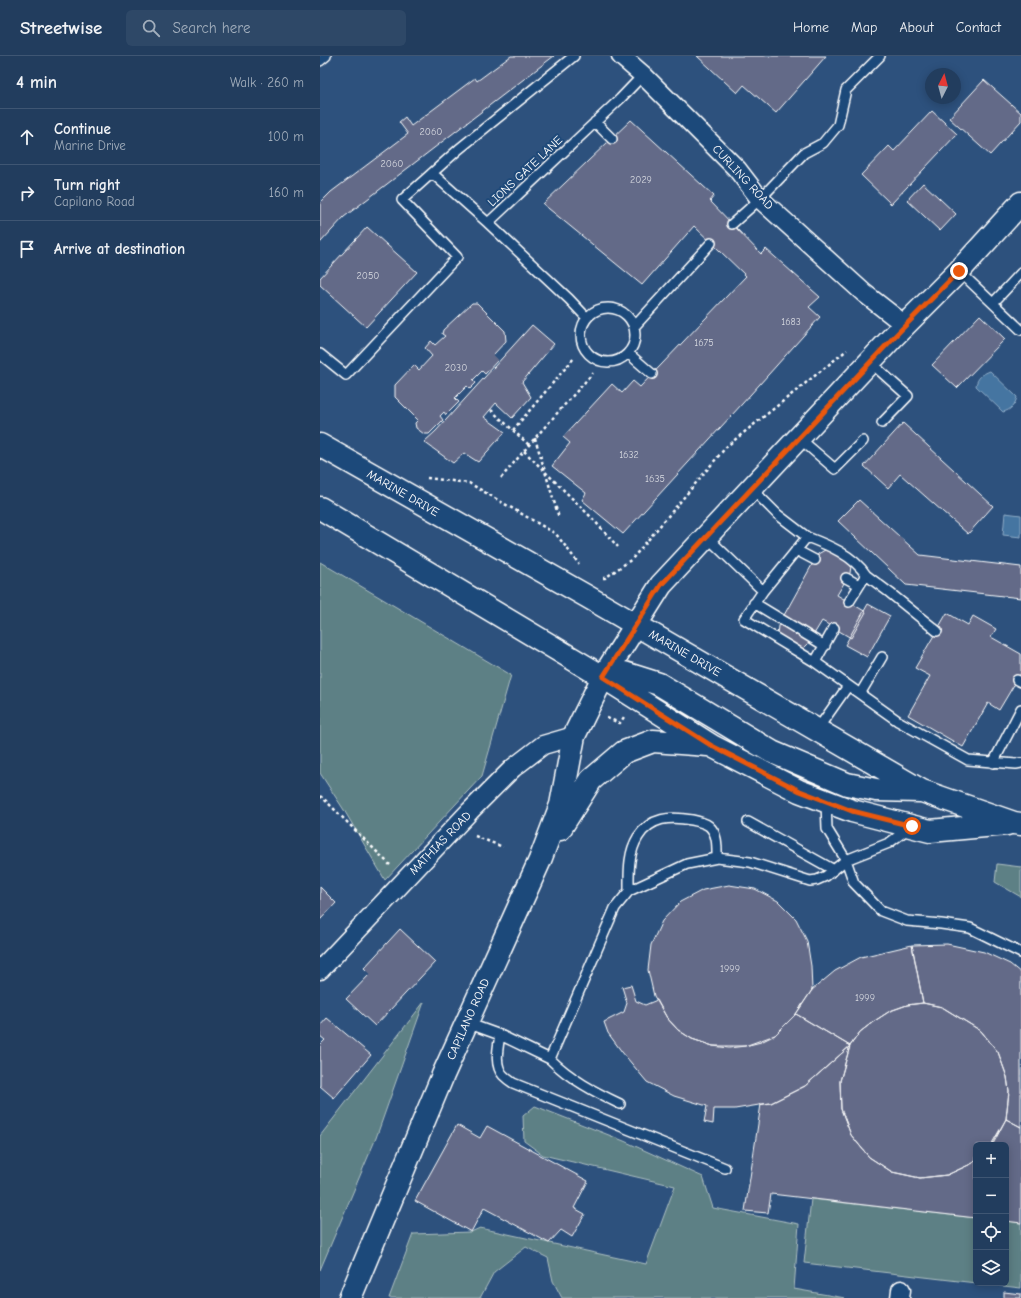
<!DOCTYPE html>
<html lang="en">
<head>
<meta charset="utf-8">
<style>
	body { margin:0; font-family:"Comic Neue",sans-serif; background:#2e4867; color:#f1f3f6 }
	.controls { position:absolute; right:12px; bottom:12px; display:grid; overflow:hidden; border-radius:6px; box-shadow:0 2px 10px #0003 }
	.controls button { width:36px; height:36px; display:grid; place-items:center; padding:0; border:0; border-bottom:1px solid #3f5673; background:#223d5e; color:#f1f3f6; font:20px sans-serif }
	.compass { position:absolute; left:605px; top:12px; width:36px; height:36px; border-radius:50%; background:#223d5e; box-shadow:0 2px 10px #0003; rotate:6deg }
	.stop { position:absolute; width:12px; height:12px; margin:-9px; border:3px solid #ea580c; border-radius:50%; background:#fff }
	.stop.end { background:#ea580c; border-color:#fff; box-shadow:0 1px 4px #0008 }
	.list { margin:0; padding:0; list-style:none }
	h2 { display:flex; justify-content:space-between; align-items:center; height:52px; margin:0; padding:0 16px; font-size:17px }
	h2 small { font-size:13px; font-weight:400; color:#a2aebc }
	.list li { display:grid; grid-template-columns:26px 1fr auto; gap:12px; align-items:center; box-sizing:border-box; height:56px; padding:0 16px; border-top:1px solid #3f5673 }
	.list b { display:block; font-size:15px; white-space:nowrap }
	.list p { margin:0; font-size:13px; white-space:nowrap; color:#a2aebc }
	.list em { font-size:13px; font-style:normal; color:#a2aebc }
	.icon { flex:none; width:22px; height:22px; fill:none; stroke:currentColor; stroke-width:2; stroke-linecap:round; stroke-linejoin:round }
	.map { position:relative; flex:none; width:701px; height:1242px; overflow:hidden }
	header { display:flex; align-items:center; gap:24px; box-sizing:border-box; height:56px; padding:0 20px; background:#223d5e; border-bottom:1px solid #3f5673 }
	header strong { font-size:19px }
	nav { display:flex; gap:22px; margin-inline-start:auto; font-size:14px }
	.search { width:280px; height:36px; background:#2e4867; display:flex; align-items:center; gap:10px; box-sizing:border-box; padding:0 14px; border-radius:6px; color:#a2aebc; font-size:15px }
	main { display:flex }
	aside { flex:1; background:#223d5e }
	.map>svg:first-child { display:block }
</style>
</head>
<body>
<header>
<strong>Streetwise</strong>
<div class="search"><svg class="icon" aria-label="search" viewBox="0 0 24 24"><circle cx="10" cy="10" r="6"/><path d="M15 15l6 6"/></svg>Search here</div>
<nav><a>Home</a><a>Map</a><a>About</a><a>Contact</a></nav>
</header>
<main>
<aside>
<h2>4 min<small>Walk · 260 m</small></h2>
<ul class="list">
<li><svg class="icon" aria-label="ahead" viewBox="0 0 24 24"><path d="M12 20V5M6 11l6-6 6 6"/></svg><div><b>Continue</b><p>Marine Drive</p></div><em>100 m</em></li>
<li><svg class="icon" aria-label="right" viewBox="0 0 24 24"><path d="M7 20v-9h11M14 6l5 5-5 5"/></svg><div><b>Turn right</b><p>Capilano Road</p></div><em>160 m</em></li>
<li><svg class="icon" aria-label="arrive" viewBox="0 0 24 24"><path d="M6 21V4h12l-3 4 3 4H6"/></svg><div><b>Arrive at destination</b></div></li>
</ul>
</aside>
<div class="map">
<svg width="701" height="1242" viewBox="0 0 701 1242">
	<rect width="100%" height="100%" fill="#2d517d"/>
	<filter id="ink" filterUnits="userSpaceOnUse"><feTurbulence type="fractalNoise" baseFrequency=".025" numOctaves="2"/><feDisplacementMap in="SourceGraphic" scale="8" xChannelSelector="R" yChannelSelector="G"/><feConvolveMatrix kernelMatrix="1 2 1 2 8 2 1 2 1" color-interpolation-filters="sRGB"/></filter>
	<g filter="url(#ink)">
		<!-- green -->
		<path fill="#5d8085" stroke="#aec0c2" d="M0 506 191 619 162 720 65 824 24 754 0 717Z
			M677 808 701 811V841L675 826Z
			M104 946 56 1082 0 1214V1080Z
			M215 1050 304 1085 383 1121 393 1152 479 1168 474 1233 525 1242H242L233 1225 228 1202 206 1191 174 1216 160 1242H69L93 1178 151 1176 160 1172 326 1208 355 1130 223 1099 204 1085 203 1060Z
			M491 1143 656 1162V1227L484 1207Z
			M686 1165 701 1167V1232L657 1227H686Z"/>
		<!-- water -->
		<path fill="#4475a1" stroke="#8facc7" d="M670 315 697 341C695 349 691 354 683 356L656 330C657 322 662 318 670 315Z
			M685 457 701 459V481L683 479Z"/>
		<!-- building -->
		<path fill="#646b88" stroke="#fff" d="M191 0H234L24 161 0 187V147L11 136 88 78 79 66 85 61 91 70 155 22 157 25Z
			M377 0H506L456 57 424 29 417 37Z
			M664 24 701 57V65L670 99 629 62Z
			M612 55 637 78 571 148 541 119 569 90 574 95Z
			M311 64 394 140 390 145 441 198 446 193 500 241 489 251 500 261 422 348 303 478 262 444 266 437 232 410 250 387 243 381 292 328 302 337 313 325 320 331 426 220 374 170 322 229 223 148Z
			M603 127 636 158 620 175 587 144Z
			M47 171 97 216 46 271 0 229V222Z
			M152 247H157L185 275 186 285 173 299 178 304 165 318 162 315 153 324 156 327 150 333 147 330 135 342 139 346 126 359 124 356 120 360 123 364 109 378H104L96 372 95 367 98 364 75 341V329L94 309 99 314 112 300 105 292 111 285 115 289 125 280 122 278 123 274Z
			M660 259 685 283 637 332 612 309Z
			M212 269 234 288 202 326 211 341 192 362 176 347 164 361 185 376 158 406 144 397 133 407 104 386 116 375Z
			M583 367 673 450 648 478 580 418 568 432 544 410Z
			M539 444 600 499 701 511V542L586 529 518 465Z
			M505 494 513 495 529 505 531 510 530 517 517 539 546 556 531 582 502 565 488 588 483 593H476L457 578 458 570 498 498Z
			M548 548 570 560 547 601 525 589Z
			M627 557 648 569 653 560 676 573 671 581 701 598V617L679 654 668 647 643 691 588 659 610 620 595 612Z
			M409 829 435 833 458 845 476 863 487 885 491 910 492 934 476 958 455 979 441 986 425 990 409 992 393 990 372 983 358 974 347 962 334 940 328 914 331 889 342 865 360 846 383 834Z
			M0 831 16 847 0 864Z
			M80 873 115 906 55 970 26 943 50 918 44 912Z
			M627 888 664 896 690 908 701 917V1071L686 1063 689 1035 687 1021 678 996 661 975 622 951 603 947 592 889Z
			M592 889 603 947 587 949 570 955 553 966 540 976 530 990 476 958 492 934 515 915 541 901Z
			M311 929 316 945 325 949 337 944 347 962 358 974 372 983 393 990H425L455 979 476 958 530 990 485 1030 451 1047 415 1053H394L393 1068 384 1066 387 1050 354 1040 327 1026 302 996 288 977 284 966 304 956 307 947 302 931Z
			M603 947 622 951 661 975 678 996 687 1021 689 1035 686 1063 673 1088 671 1089H656V1104L653 1107 627 1119 600 1122 572 1116 549 1101 531 1079 521 1053 520 1025 530 990 540 976 553 966 570 955 587 949Z
			M7 962 51 999 14 1042 0 1030V989L5 984 0 980V970Z
			M530 990 520 1025 521 1053 531 1079 549 1101 572 1116 600 1122 627 1119 653 1107 656 1104V1162L451 1138 448 1157 425 1155 441 1048 451 1047 485 1030Z
			M686 1063 701 1071V1167L686 1165V1089H671Z
			M137 1069 160 1082 167 1070 268 1125 254 1152 265 1158 252 1181 241 1174 229 1187 164 1152 151 1176 95 1145Z
			M684 1236 701 1238V1242H684Z"/>
		<g fill="none" stroke-linecap="round" stroke-linejoin="round">
			<!-- lane casing -->
			<g stroke="#fff" stroke-width="12">
				<path id="lane" d="M0 5 6 0
					M275 66 292 83
					M112 117 168 167
					M412 168 440 143 484 97 503 87 518 69 526 34 560 0
					M639 215 701 274
					M673 247 701 217
					M261 279a27 27 0 1 1 54 0a27 27 0 1 1-54 0Z
					M267 262 249 243 168 167 300 43 323 19
					M314 271 391 187
					M308 297 332 318
					M0 298 26 319 137 201 82 144 139 93 254 0
					M550 306 588 340 562 367
					M479 382 515 413 543 385
					M386 480 443 535 487 481 457 458 431 432
					M487 481C508 489 533 499 546 519L529 546
					M476 494 495 504
					M546 519 570 537 617 575
					M526 522 539 529
					M443 535 424 563 495 606 578 665 648 704 696 708 701 707
					M434 547 505 590
					M495 606 514 572
					M697 624 701 626
					M540 638 562 601
					M497 674 528 630
					M673 707 701 653
					M506 746 507 773 526 804 534 827 561 855 587 865 621 868 650 872 701 897
					M428 766 514 814
					M309 835C309 816 308 797 318 781 331 761 350 760 372 764 377 765 385 767 389 770 398 778 397 791 397 802
					M147 967 180 979 230 1003 295 852 309 835 367 808 397 802 430 806 490 825 497 824 506 820 526 804 569 787 589 772
					M180 979C178 992 174 1009 183 1019 186 1022 190 1025 193 1027L405 1112
					M230 1003C250 1023 275 1036 300 1048"/>
			</g>
			<!-- street casing -->
			<g stroke="#fff" stroke-width="21">
				<path id="street" d="M301 0 323 19 417 113 440 143 544 237 585 269
					M0 914 150 755 193 712 223 689 254 680
					M580 1242 581 1234"/>
			</g>
			<!-- secondary casing -->
			<g stroke="#fff" stroke-width="25">
				<path id="secondary" d="M0 389 268 541 602 735 694 767 701 768
					M0 452 283 621 392 690 479 735 532 755 610 775 687 768
					M283 621 304 617 339 628 452 696 527 728 556 734 600 735
					M240 773 271 724 304 696 333 685 388 689
					M30 1242 123 1019 220 804 241 749 254 680 283 621 341 529 573 281 639 215 701 147"/>
			</g>
			<!-- path -->
			<path stroke="#fff" stroke-width="2.5" stroke-dasharray="3 3" stroke-linecap="butt" d="M171 354 209 389
				M193 374 254 302
				M215 382 239 462
				M204 395 271 461 298 491
				M107 422 149 427 236 478 259 508
				M181 422 215 382 273 317
				M283 522H285L312 503 407 390 527 294
				M287 662 300 667 304 661
				M0 740 5 744 70 809
				M155 780 183 791"/>
			<!-- lane -->
			<use href="#lane" stroke="#1f4a7a" stroke-width="9"/>
			<!-- street -->
			<use href="#street" stroke="#1f4a7a" stroke-width="18"/>
			<!-- secondary -->
			<use href="#secondary" stroke="#1f4a7a" stroke-width="22"/>
		</g>
	</g>
	<g fill="none" stroke-linecap="round" stroke-linejoin="round" filter="url(#ink)">
		<!-- route -->
		<path stroke="#ea580c" stroke-width="5" d="M592 770 532 755 480 735 392 690 283 621 341 529 574 281 639 215"/>
	</g>
	<g text-anchor="middle" stroke-width="4" stroke-linejoin="round" paint-order="stroke">
		<!-- number labels -->
		<g font-size="10" fill="#d8dae1">
			<text x="111" y="79">2060</text>
			<text x="72" y="111">2060</text>
			<text x="321" y="127">2029</text>
			<text x="48" y="223">2050</text>
			<text x="471" y="269">1683</text>
			<text x="384" y="290">1675</text>
			<text x="136" y="315">2030</text>
			<text x="309" y="402">1632</text>
			<text x="335" y="426">1635</text>
			<text x="410" y="916">1999</text>
			<text x="545" y="945">1999</text>
		</g>
		<!-- street labels -->
		<g font-size="12" fill="#fff" stroke="#1f4a7a">
			<text transform="translate(205 115) rotate(-43)" y="4">LIONS GATE LANE</text>
			<text transform="translate(423 121) rotate(47)" y="4">CURLING ROAD</text>
			<text transform="translate(83 437) rotate(30)" y="4">MARINE DRIVE</text>
			<text transform="translate(365 597) rotate(30)" y="4">MARINE DRIVE</text>
			<text transform="translate(120 787) rotate(-46)" y="4">MATHIAS ROAD</text>
			<text transform="translate(148 963) rotate(-66)" y="4">CAPILANO ROAD</text>
		</g>
	</g>
</svg>
<div class="controls">
<button>+</button>
<button>−</button>
<button><svg class="icon" aria-label="locate" viewBox="0 0 24 24"><circle cx="12" cy="12" r="6"/><path d="M12 2v4M12 18v4M2 12h4M18 12h4"/></svg></button>
<button><svg class="icon" aria-label="layers" viewBox="0 0 24 24"><path d="M12 4l9 5-9 5-9-5zM3 14l9 5 9-5"/></svg></button>
</div>
<svg class="compass" viewBox="-18 -18 36 36"><path d="M0-13l5 13h-10z" fill="#e53935"/><path d="M0 13l5-13h-10z" fill="#a2aebc"/></svg>
<div class="stop" style="left:592px;top:770px"></div>
<div class="stop end" style="left:639px;top:215px"></div>
</div>
</main>
</body>
</html>
